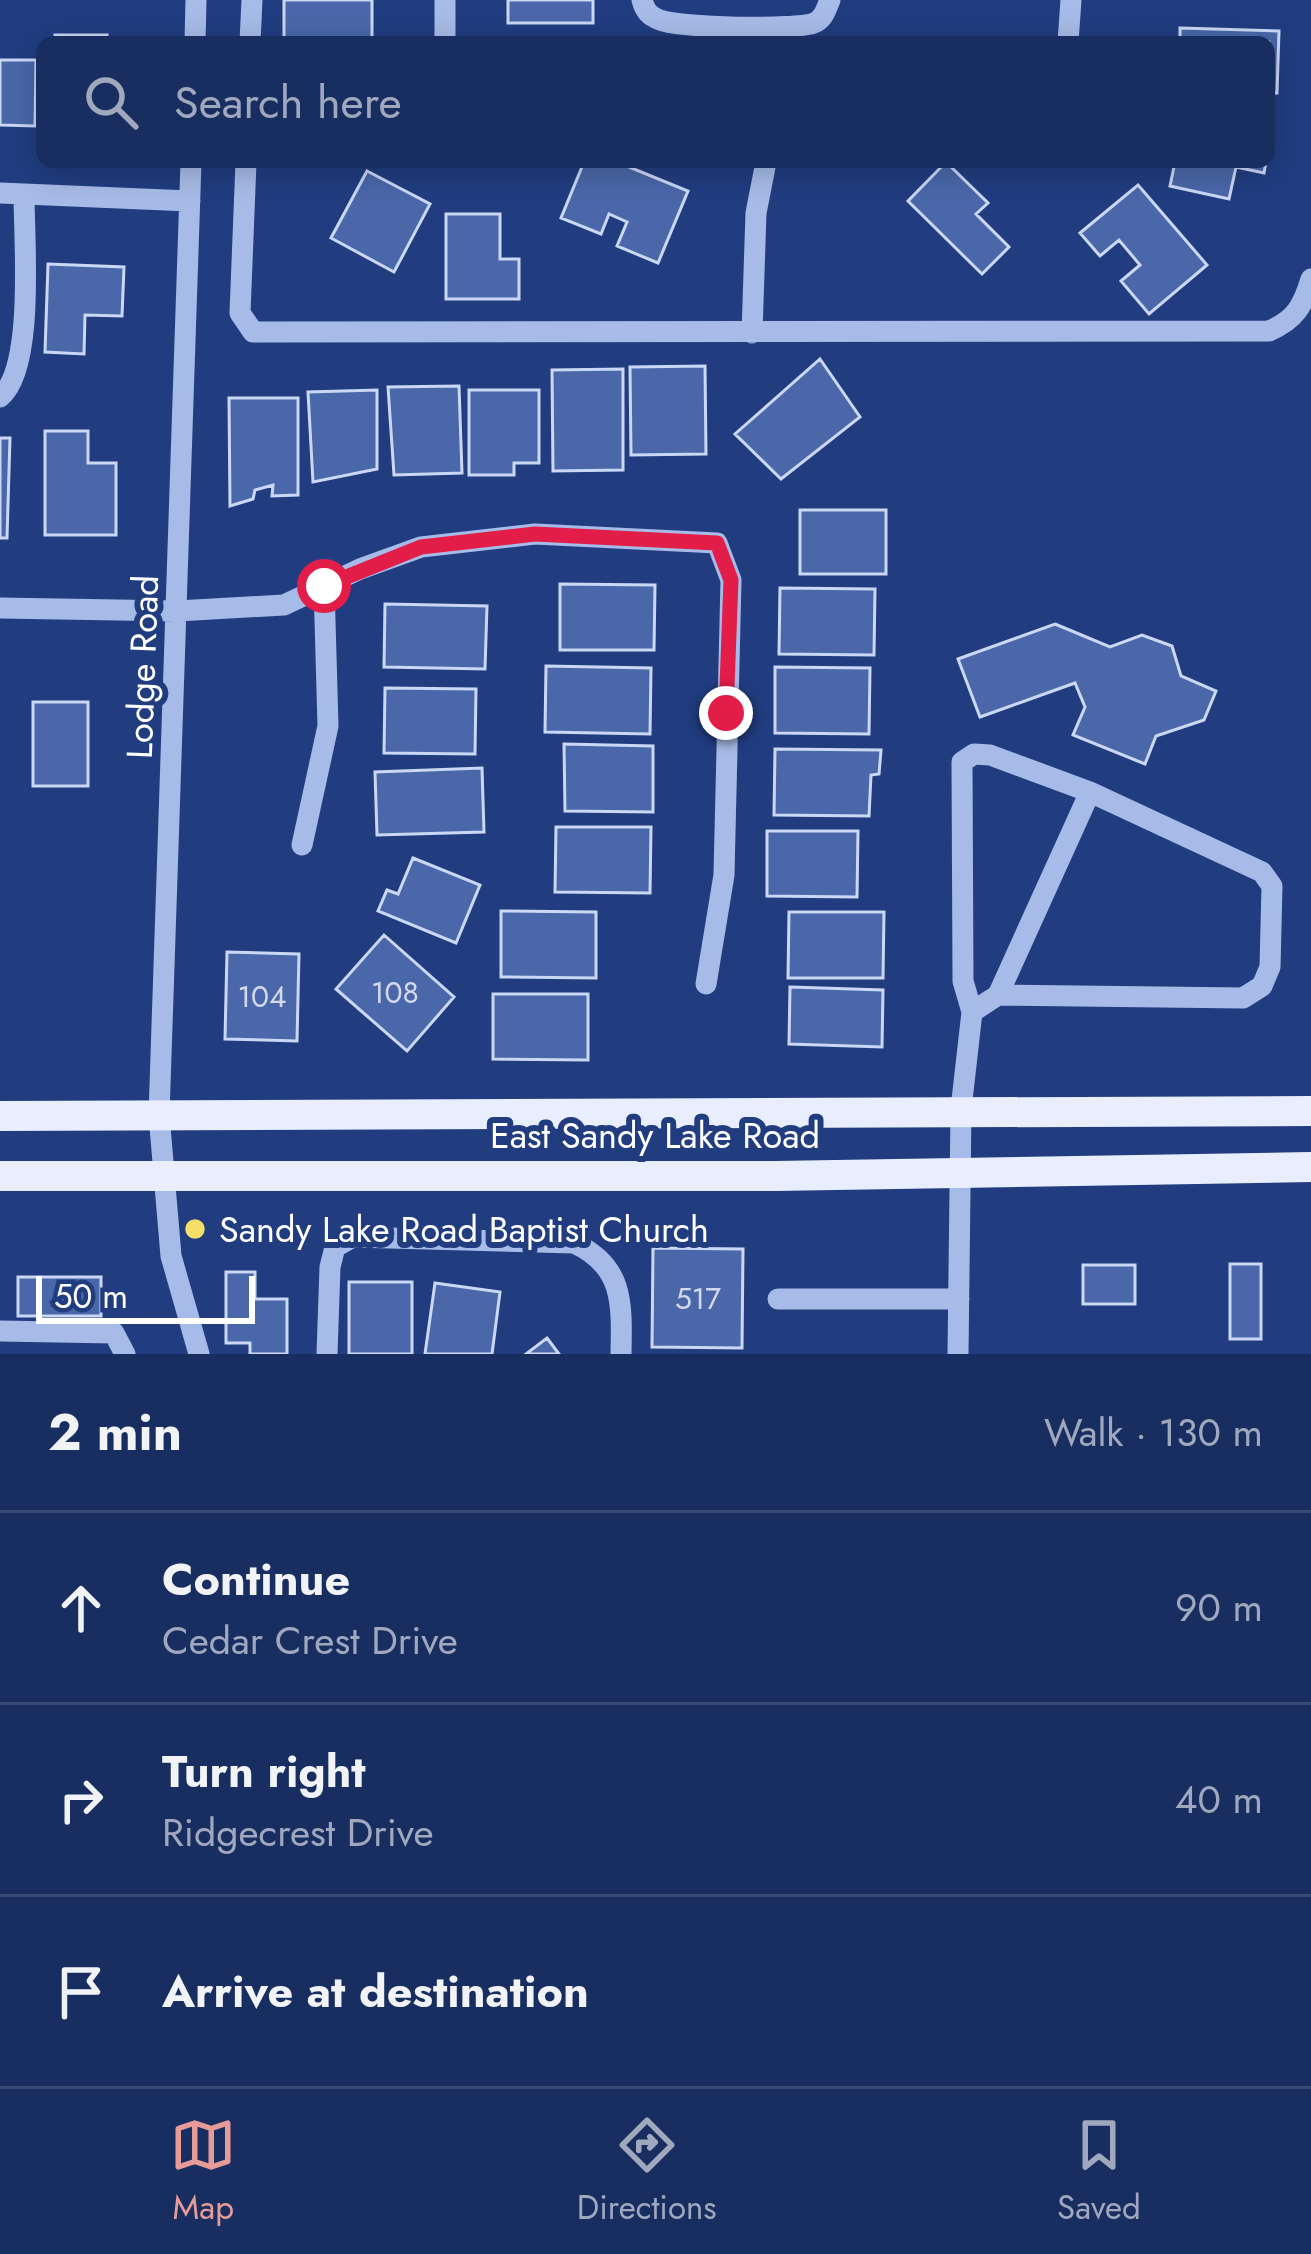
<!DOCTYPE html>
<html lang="en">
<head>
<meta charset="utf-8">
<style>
	body { margin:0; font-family:Jost,sans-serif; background:#223666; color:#f1f3f6 }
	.scale { position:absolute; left:36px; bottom:30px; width:219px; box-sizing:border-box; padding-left:12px; border:6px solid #fff; border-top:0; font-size:33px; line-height:42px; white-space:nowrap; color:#fff; -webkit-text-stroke:9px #213d80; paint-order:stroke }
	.stop { position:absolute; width:36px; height:36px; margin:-27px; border:9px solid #e11d48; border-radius:50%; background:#fff }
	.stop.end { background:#e11d48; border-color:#fff; box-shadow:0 3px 12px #0008 }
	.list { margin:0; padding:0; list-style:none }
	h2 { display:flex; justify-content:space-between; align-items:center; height:156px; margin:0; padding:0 48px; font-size:51px }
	h2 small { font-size:39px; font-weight:400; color:#9fa8bd }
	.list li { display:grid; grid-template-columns:78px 1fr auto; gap:36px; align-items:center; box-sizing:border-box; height:192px; padding:0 48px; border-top:3px solid #374a75 }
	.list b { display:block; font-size:45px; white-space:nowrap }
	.list p { margin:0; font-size:39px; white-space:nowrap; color:#9fa8bd }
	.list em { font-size:39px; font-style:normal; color:#9fa8bd }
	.icon { flex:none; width:66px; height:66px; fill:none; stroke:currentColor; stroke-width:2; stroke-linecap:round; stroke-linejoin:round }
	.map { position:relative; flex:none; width:1311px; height:1354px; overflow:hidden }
	.search { position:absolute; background:#192e60; box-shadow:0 6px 30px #0003; left:36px; right:36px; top:36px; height:132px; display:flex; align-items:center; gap:30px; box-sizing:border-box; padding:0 42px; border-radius:18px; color:#9fa8bd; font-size:45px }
	.sheet { height:732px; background:#192e60 }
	nav { display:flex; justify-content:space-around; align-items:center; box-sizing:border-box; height:168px; border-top:3px solid #374a75; background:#192e60; font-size:33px; color:#9fa8bd }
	nav a { display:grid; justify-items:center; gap:6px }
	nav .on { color:#e69b98 }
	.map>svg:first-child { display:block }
</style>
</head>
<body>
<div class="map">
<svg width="1311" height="1354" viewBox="0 0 1311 1354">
	<rect width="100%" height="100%" fill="#213d80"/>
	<!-- building -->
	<path fill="#4a67a9" stroke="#cad8f6" stroke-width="3" d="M284 0H372V40H284Z
		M508 0H593V23H508Z
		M1180 28 1279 31 1277 93H1269V42H1180Z
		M55 35H107V42H55Z
		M0 60H36L35 126 0 125Z
		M584 162H617L688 191 658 263 617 246 627 222 609 214 601 234 561 218Z
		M946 162 988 203 976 214 1009 247 982 274 908 201Z
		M1175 162H1266L1264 173 1236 167 1229 199 1170 186Z
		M367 171 430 204 394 272 331 238Z
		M1138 185 1207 265 1149 314 1121 281 1140 265 1119 240 1100 256 1080 233Z
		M446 214H500V259H519V299H446Z
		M48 264 124 267 122 316 85 315 84 354 45 352Z
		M820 359 860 417 781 479 735 434Z
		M705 366 706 454 631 455 630 367Z
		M623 369V470L553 471 552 370Z
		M459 386 462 473 394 475 388 387Z
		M377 390V469L313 482 308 392Z
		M469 390H539V463H514V475H469Z
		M229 398H298V495L272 496 273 485 255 490 253 499 230 506Z
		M45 431H88V463H116V535H45Z
		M0 438H10L7 538H0Z
		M800 510H886V574H800Z
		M560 584 655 585 654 650H560Z
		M780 588 875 589 874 655 779 654Z
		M385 604 487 606 485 669 384 667Z
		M1055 624 1110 647 1142 635 1172 646 1181 676 1216 691 1204 720 1156 736 1145 764 1073 735 1085 707 1075 683 980 717 958 659Z
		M546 666 651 668 650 734 545 732Z
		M775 667 870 668 869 734 775 733Z
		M385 688 476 689 475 754 384 753Z
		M33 702H88V786H33Z
		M564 744 653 746V812L565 811Z
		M775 749 881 750 879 774 871 775 869 816 774 815Z
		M482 768 484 832 377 835 375 772Z
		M556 827H651L650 893 555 892Z
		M767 831H858L857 897 767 896Z
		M413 858 480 885 456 943 378 911 387 890 398 894Z
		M501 911 596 912V978L501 977Z
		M789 912H884L883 978H788Z
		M384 935 454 997 407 1051 336 989Z
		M227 952 299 954 297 1041 225 1039Z
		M790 987 883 990 882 1047 789 1044Z
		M493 994H588V1060L493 1059Z
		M653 1248 743 1249 742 1348 652 1347Z
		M1230 1264H1261V1339H1230Z
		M1083 1265H1135V1304H1083Z
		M226 1272H255V1299H287V1354H250V1343H226Z
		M18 1277H101V1316H18Z
		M349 1282H412V1354H349Z
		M435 1283 500 1292 492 1354H425Z
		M547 1338 559 1354H526Z"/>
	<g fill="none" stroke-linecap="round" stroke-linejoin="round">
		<!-- minor -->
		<path stroke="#a6bbe7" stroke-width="21" d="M445 0V42
			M642 0C645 11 649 16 660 20 679 28 796 30 814 23 824 19 826 9 830 0
			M195 42 196 0
			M250 42 252 0
			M1068 42 1071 0
			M191 162 159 1115 171 1256 199 1354
			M246 162 240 313 253 332 1269 331C1295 320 1303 306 1311 279
			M0 193 190 201
			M752 333 756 213 766 162
			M0 397C35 369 24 241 24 194
			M0 608 177 611 284 605 360 569 421 547 535 534 717 543 731 580 724 875 706 984
			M302 845 328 726 324 585
			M998 995 1243 998 1262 986 1270 967 1272 886 1262 872 1090 792
			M778 1299H959
			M0 1331 114 1333 125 1354
			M327 1354 330 1267 335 1247 353 1237 574 1243C624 1266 622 1303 621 1354
			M958 1354 961 1109 972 1012 998 995 1090 792 990 755 974 754 962 762 963 981 972 1012"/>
		<!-- major -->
		<path stroke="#e8eefd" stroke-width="30" d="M0 1116 1311 1111
			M0 1176H775L1311 1167"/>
	</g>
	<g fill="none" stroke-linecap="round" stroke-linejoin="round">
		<!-- route -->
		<path stroke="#e11d48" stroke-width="15" d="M324 586 421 547 535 534 717 543 731 580 726 713"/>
	</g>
	<!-- markers -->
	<circle fill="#f4df68" stroke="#213d80" stroke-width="4.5" cx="195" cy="1229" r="12"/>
	<g text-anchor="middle" stroke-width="12" stroke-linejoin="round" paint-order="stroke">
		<!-- number labels -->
		<g font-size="30" fill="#d2d9ea">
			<text x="395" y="1003">108</text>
			<text x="262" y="1007">104</text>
			<text x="698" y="1309">517</text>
		</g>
		<!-- street labels -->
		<g font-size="36" fill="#fff" stroke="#213d80">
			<text transform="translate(142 667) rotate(-88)" y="13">Lodge Road</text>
			<text x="655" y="1148">East Sandy Lake Road</text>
		</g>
		<!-- poi labels -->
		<g font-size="36" fill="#fff" stroke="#213d80" text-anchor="start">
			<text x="219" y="1242">Sandy Lake Road Baptist Church</text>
		</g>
	</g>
</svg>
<div class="scale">50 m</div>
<div class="stop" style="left:324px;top:586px"></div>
<div class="stop end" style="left:726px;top:713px"></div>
<div class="search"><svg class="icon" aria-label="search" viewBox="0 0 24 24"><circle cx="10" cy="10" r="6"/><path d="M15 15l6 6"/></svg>Search here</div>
</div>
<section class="sheet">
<h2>2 min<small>Walk · 130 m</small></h2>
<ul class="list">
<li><svg class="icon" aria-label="ahead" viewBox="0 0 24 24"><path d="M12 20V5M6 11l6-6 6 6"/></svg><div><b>Continue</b><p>Cedar Crest Drive</p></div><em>90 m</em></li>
<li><svg class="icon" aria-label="right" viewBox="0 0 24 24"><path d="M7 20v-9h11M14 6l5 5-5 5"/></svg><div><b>Turn right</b><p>Ridgecrest Drive</p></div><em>40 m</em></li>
<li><svg class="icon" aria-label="arrive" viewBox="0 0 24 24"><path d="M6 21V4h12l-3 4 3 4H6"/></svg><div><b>Arrive at destination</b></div></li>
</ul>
</section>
<nav>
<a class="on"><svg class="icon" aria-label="map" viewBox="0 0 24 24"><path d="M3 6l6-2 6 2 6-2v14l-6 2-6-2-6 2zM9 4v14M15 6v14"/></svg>Map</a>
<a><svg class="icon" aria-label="directions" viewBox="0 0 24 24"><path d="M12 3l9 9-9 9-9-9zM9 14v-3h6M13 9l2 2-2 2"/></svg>Directions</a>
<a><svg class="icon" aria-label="saved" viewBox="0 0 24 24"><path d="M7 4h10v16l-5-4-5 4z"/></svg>Saved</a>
</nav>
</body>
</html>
